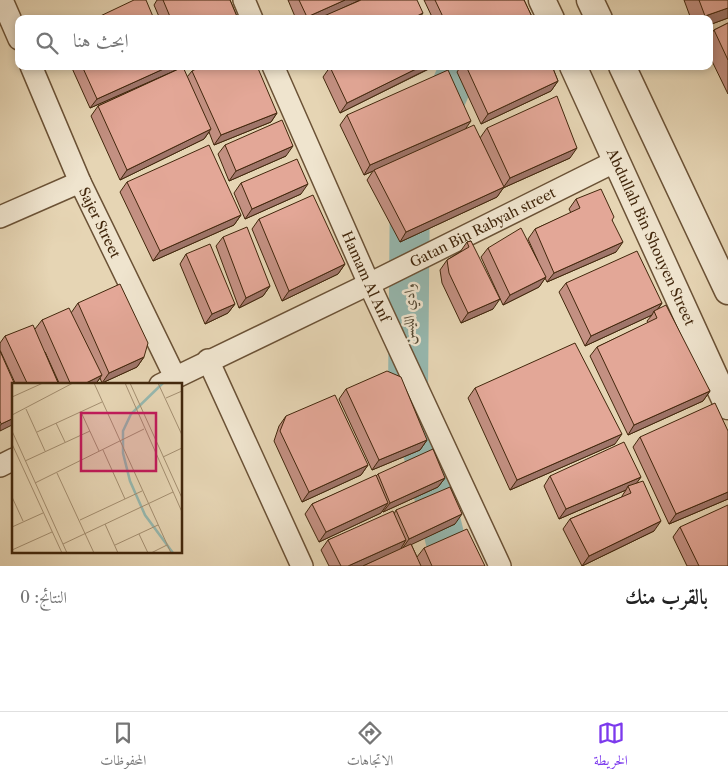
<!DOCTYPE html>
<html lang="ar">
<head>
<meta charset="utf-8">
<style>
	body { margin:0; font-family:"Libre Caslon Text",Amiri,serif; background:#f2f2f2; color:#222; direction:rtl }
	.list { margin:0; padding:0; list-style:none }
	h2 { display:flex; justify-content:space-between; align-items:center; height:65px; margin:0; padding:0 20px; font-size:21px }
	h2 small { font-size:16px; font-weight:400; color:#767676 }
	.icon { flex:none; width:28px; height:28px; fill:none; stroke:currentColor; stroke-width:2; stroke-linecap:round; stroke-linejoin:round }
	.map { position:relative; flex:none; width:728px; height:566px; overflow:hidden; direction:ltr }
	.search { position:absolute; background:#fff; box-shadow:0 2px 8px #0003; left:15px; right:15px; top:15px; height:55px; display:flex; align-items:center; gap:12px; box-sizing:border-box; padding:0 18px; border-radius:10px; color:#767676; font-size:19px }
	.sheet { height:145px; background:#fff }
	nav { display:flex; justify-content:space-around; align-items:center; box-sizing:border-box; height:70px; border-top:1px solid #e0e0e0; background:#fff; font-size:14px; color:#767676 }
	nav a { display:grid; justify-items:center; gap:2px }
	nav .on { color:#7c3aed }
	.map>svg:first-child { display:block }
</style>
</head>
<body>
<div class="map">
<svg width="728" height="566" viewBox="0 0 728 566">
	<rect width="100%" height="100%" fill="#e6d5b4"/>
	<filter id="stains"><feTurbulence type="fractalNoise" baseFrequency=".004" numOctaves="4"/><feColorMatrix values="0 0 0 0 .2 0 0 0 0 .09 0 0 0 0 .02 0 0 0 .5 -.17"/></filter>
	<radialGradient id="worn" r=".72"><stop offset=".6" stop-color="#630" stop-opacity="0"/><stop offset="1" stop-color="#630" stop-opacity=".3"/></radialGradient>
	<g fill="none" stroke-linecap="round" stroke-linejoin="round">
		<!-- river -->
		<path stroke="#96b8af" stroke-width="40" d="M452 566 408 393 410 181 460 66"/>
		<!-- minor casing -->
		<g stroke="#6b5236" stroke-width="24">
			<g id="minor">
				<path d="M2 0 19 39"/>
				<path d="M244 0 252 19"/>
				<path id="s1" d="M31 66 80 182 175 377"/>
				<path id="s2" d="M273 66 369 284 500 566"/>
				<path d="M0 217 80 182"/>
				<path d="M208 360 302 566"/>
				<path id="s3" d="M160 385 369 284 616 161"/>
				<path d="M0 466 14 459"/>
			</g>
		</g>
		<!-- tertiary casing -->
		<g stroke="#6b5236" stroke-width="29">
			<g id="tertiary">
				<path d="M542 0 551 19"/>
				<path d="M590 0 599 19"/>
				<path id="s4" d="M573 66 728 406"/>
				<path d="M622 66 728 291"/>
			</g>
		</g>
		<!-- minor -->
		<use href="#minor" stroke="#efe4ce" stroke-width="21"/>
		<!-- tertiary -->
		<use href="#tertiary" stroke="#efe4ce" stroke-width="26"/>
	</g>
	<!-- wall -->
	<path fill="#c39082" stroke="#42270c" d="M157 0H230L238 19H160L154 5Z
		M288 0H360L419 19H296Z
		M424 0H524L533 19H433Z
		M684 0H728V18L709 25V19H691Z
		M728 23V94L709 55V37L714 30Z
		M71 66H177L174 71 90 108Z
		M181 66H189L183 68 187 77 192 71 277 113 271 122 214 145 209 132 204 139 120 180 91 116 98 106 182 68Z
		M461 66H552L558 81 551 91 481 124 457 72Z
		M330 67H433L340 113 323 77Z
		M347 115 465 129 480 138 487 128 570 158 503 188 497 197 400 242 367 180 373 171 364 175 340 125Z
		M225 145 286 156 229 181 218 154Z
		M127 182 241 215 234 225 153 261 120 192Z
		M241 183 301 194 245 219 234 193Z
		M576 199 612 220 616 252 547 282 545 278 539 287 503 305 481 257 488 248 538 261 528 239 535 229 571 213 569 209Z
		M259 219 345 264 338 274 282 301 252 229Z
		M223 237 270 286 263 296 239 308 216 246Z
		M471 241 493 309 461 323 442 283 440 270 447 260 460 252 467 242Z
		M186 254 235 304 228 313 205 324 180 264Z
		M566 283 662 303 658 309 710 391 703 401 628 435 590 356 597 347 648 323 647 321 652 315 585 346 559 292Z
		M78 303 144 357 137 367 102 383 100 378 95 385H60L45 352 59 385H16L0 350V343L5 336 35 329 42 320 71 313Z
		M475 388 615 444 510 490 468 398Z
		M346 389 427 440 420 450 372 470 339 399Z
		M286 416 368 465 361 475 302 502 274 441 279 426Z
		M640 437 728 499 669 524 633 447Z
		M378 474 445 478 438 487 383 512V511L381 513 319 542 305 514 312 504 376 476Z
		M550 476 641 477 636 483 654 531 582 566 563 529 570 519 622 497V496L626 490 559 519 544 486Z
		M396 510 455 524 411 544 417 557 424 548 485 566H329L321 550 328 540 394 514Z
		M680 527 728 566H687L673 537Z"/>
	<!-- shaded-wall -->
	<path fill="#9f756a" stroke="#42270c" d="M345 0H360L319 19H306L307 17Z
		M728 8V18L709 25V19H703L705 16Z
		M423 13 419 19H411Z
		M170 66H177L174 71 90 108 97 99Z
		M422 66H434L340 113 347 103Z
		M558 81 551 91 481 124 488 114Z
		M277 113 271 122 214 145 221 135Z
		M471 121 464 131 364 175 370 165Z
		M211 129 204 139 120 180 127 170Z
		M293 146 286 156 229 181 236 171Z
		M577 148 570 158 503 188 510 178Z
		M308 184 301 194 245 219 252 209Z
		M504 187 497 197 400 242 406 232Z
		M241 215 234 225 153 261 160 251Z
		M623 242 616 252 547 282 554 273Z
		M345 264 338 274 282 301 289 291Z
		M546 277 539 287 503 305 510 295Z
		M270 286 263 296 239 308 246 298Z
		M500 299 493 309 461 323 468 313Z
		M662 303 655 313 654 311 652 315 585 346 591 336Z
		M235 304 228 313 205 324 212 314Z
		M144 357 137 367 102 383 109 373Z
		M102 375 95 385H82Z
		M710 391 703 401 628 435 634 425Z
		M14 418V424L0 431V426L1 424Z
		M622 434 615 444 510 490 517 480Z
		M427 440 420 450 372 470 379 460Z
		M368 465 361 475 302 502 309 492Z
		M641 477 634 487 628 486 626 490 559 519 566 509Z
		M445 478 438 487 383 512 390 503Z
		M728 492V499L669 524 676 514Z
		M388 503 381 513 319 542 326 532Z
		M462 514 455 524 402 549 409 539Z
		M661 521 654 531 582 566 589 556Z
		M406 540 400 550 363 566H348Z"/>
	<!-- building -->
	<path fill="#e3a797" stroke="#42270c" d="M134 0H146L154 19H94Z
		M163 0H230L238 19H171Z
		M299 0H345L307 17Z
		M361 0H417L423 13 411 19H317Z
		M435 0H524L533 19H444Z
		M699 0H728V8L705 16Z
		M728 23V60L714 30Z
		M82 66H170L97 99Z
		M202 66H257L277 113 221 135 192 71Z
		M331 66H422L347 103 330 67Z
		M466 66H552L558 81 488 114Z
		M183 67 211 129 127 170 98 106Z
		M448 70 471 121 370 165 347 115Z
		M557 96 577 148 510 178 487 128Z
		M282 120 293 146 236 171 225 145Z
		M474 125 504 187 406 232 374 170Z
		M209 145 241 215 160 251 127 182Z
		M297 159 308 184 252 209 241 183Z
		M601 189 614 217 612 220 623 242 554 273 535 229 580 208 576 199Z
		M313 195 345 264 289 291 259 219Z
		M247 227 270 286 246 298 223 237Z
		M521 228 546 277 510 295 488 248Z
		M471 241 500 299 468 313 449 273 447 260 469 247 467 242Z
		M210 244 235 304 212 314 186 254Z
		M637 251 662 303 591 336 566 283Z
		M120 284 148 343 144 357 109 373 78 303Z
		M666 305 710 391 634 425 597 347 657 318 654 311Z
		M69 308 102 375 82 385H71L42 320Z
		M33 325 59 385H28L5 336Z
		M575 343 622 434 517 480 475 388Z
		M0 351 15 385H14V418L1 424 0 421Z
		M387 371 401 377 427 440 379 460 346 389Z
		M335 395 368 465 309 492 280 431 286 416Z
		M715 403 728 431V492L676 514 640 437Z
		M624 442 641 477 566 509 550 476Z
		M433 449 445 478 390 503 378 474Z
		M376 475 388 503 326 532 312 504Z
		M643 481 661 521 589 556 570 519 631 493 628 486Z
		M450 487 462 514 409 539 396 510Z
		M728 505V566H699L680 527Z
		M393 511 406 540 348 566H341L328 540Z
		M467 529 485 566H432L424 548Z
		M411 544 421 566H363Z"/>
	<g text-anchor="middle" stroke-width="5" stroke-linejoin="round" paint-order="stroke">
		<!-- street labels -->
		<g font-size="14" fill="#42270c" stroke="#efe4ce">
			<text dy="5" stroke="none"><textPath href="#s1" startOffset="171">Sajer Street</textPath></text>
			<text dy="5" stroke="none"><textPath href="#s3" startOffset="359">Gatan Bin Rabyah street</textPath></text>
			<text dy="5" stroke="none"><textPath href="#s4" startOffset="188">Abdullah Bin Shouyen Street</textPath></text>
			<text dy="5" stroke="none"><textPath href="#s2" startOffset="230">Hamam Al Anf</textPath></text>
		</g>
		<!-- water labels -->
		<g font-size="15" font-style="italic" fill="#574b35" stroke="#efe4ce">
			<text transform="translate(409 314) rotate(-89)" y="5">وادي الليسن</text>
		</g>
	</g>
	<!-- overview -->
	<g transform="translate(12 383)">
		<rect width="170" height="170" fill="#e6d5b4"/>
		<path fill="none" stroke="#96b8af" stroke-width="2.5" d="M151 0 119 31 111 48V70L118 98 133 132 161 170"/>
		<path fill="none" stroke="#a48f71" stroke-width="1" d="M82 0 159 170M113 0 170 129M118 0 170 115M146 0 170 52M0 14 31 0M154 15 170 8M14 26 33 68M69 29 87 68M0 32 61 0M44 40 53 59M0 48 55 170M25 49 90 19M0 61 50 170M91 67 113 116M151 74 170 65M13 78 78 48M45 90 82 170M23 100 132 46M0 114 11 138M68 137 130 108M93 141 106 170M0 144 31 130M127 151 136 170M51 161 161 109M103 162 146 142M0 167 40 149M139 170 155 162"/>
		<path fill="#c2185b" fill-opacity="0.15" stroke="#c2185b" stroke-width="2.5" d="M69 30H144V88H69Z"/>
		<rect width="170" height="170" fill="none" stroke="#42270c" stroke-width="2.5"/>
	</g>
	<rect width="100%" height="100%" filter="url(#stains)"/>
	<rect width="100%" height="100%" fill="url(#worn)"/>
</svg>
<div class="search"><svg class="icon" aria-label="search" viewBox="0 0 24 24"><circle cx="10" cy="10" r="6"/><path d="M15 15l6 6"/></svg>ابحث هنا</div>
</div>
<section class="sheet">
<h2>بالقرب منك<small>النتائج: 0</small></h2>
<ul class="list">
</ul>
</section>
<nav>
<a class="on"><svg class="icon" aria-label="map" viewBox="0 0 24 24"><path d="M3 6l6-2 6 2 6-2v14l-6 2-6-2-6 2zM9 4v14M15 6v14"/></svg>الخريطة</a>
<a><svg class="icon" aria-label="directions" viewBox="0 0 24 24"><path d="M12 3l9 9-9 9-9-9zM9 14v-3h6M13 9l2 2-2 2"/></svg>الاتجاهات</a>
<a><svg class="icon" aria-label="saved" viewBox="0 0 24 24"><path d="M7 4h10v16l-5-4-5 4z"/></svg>المحفوظات</a>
</nav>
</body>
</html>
